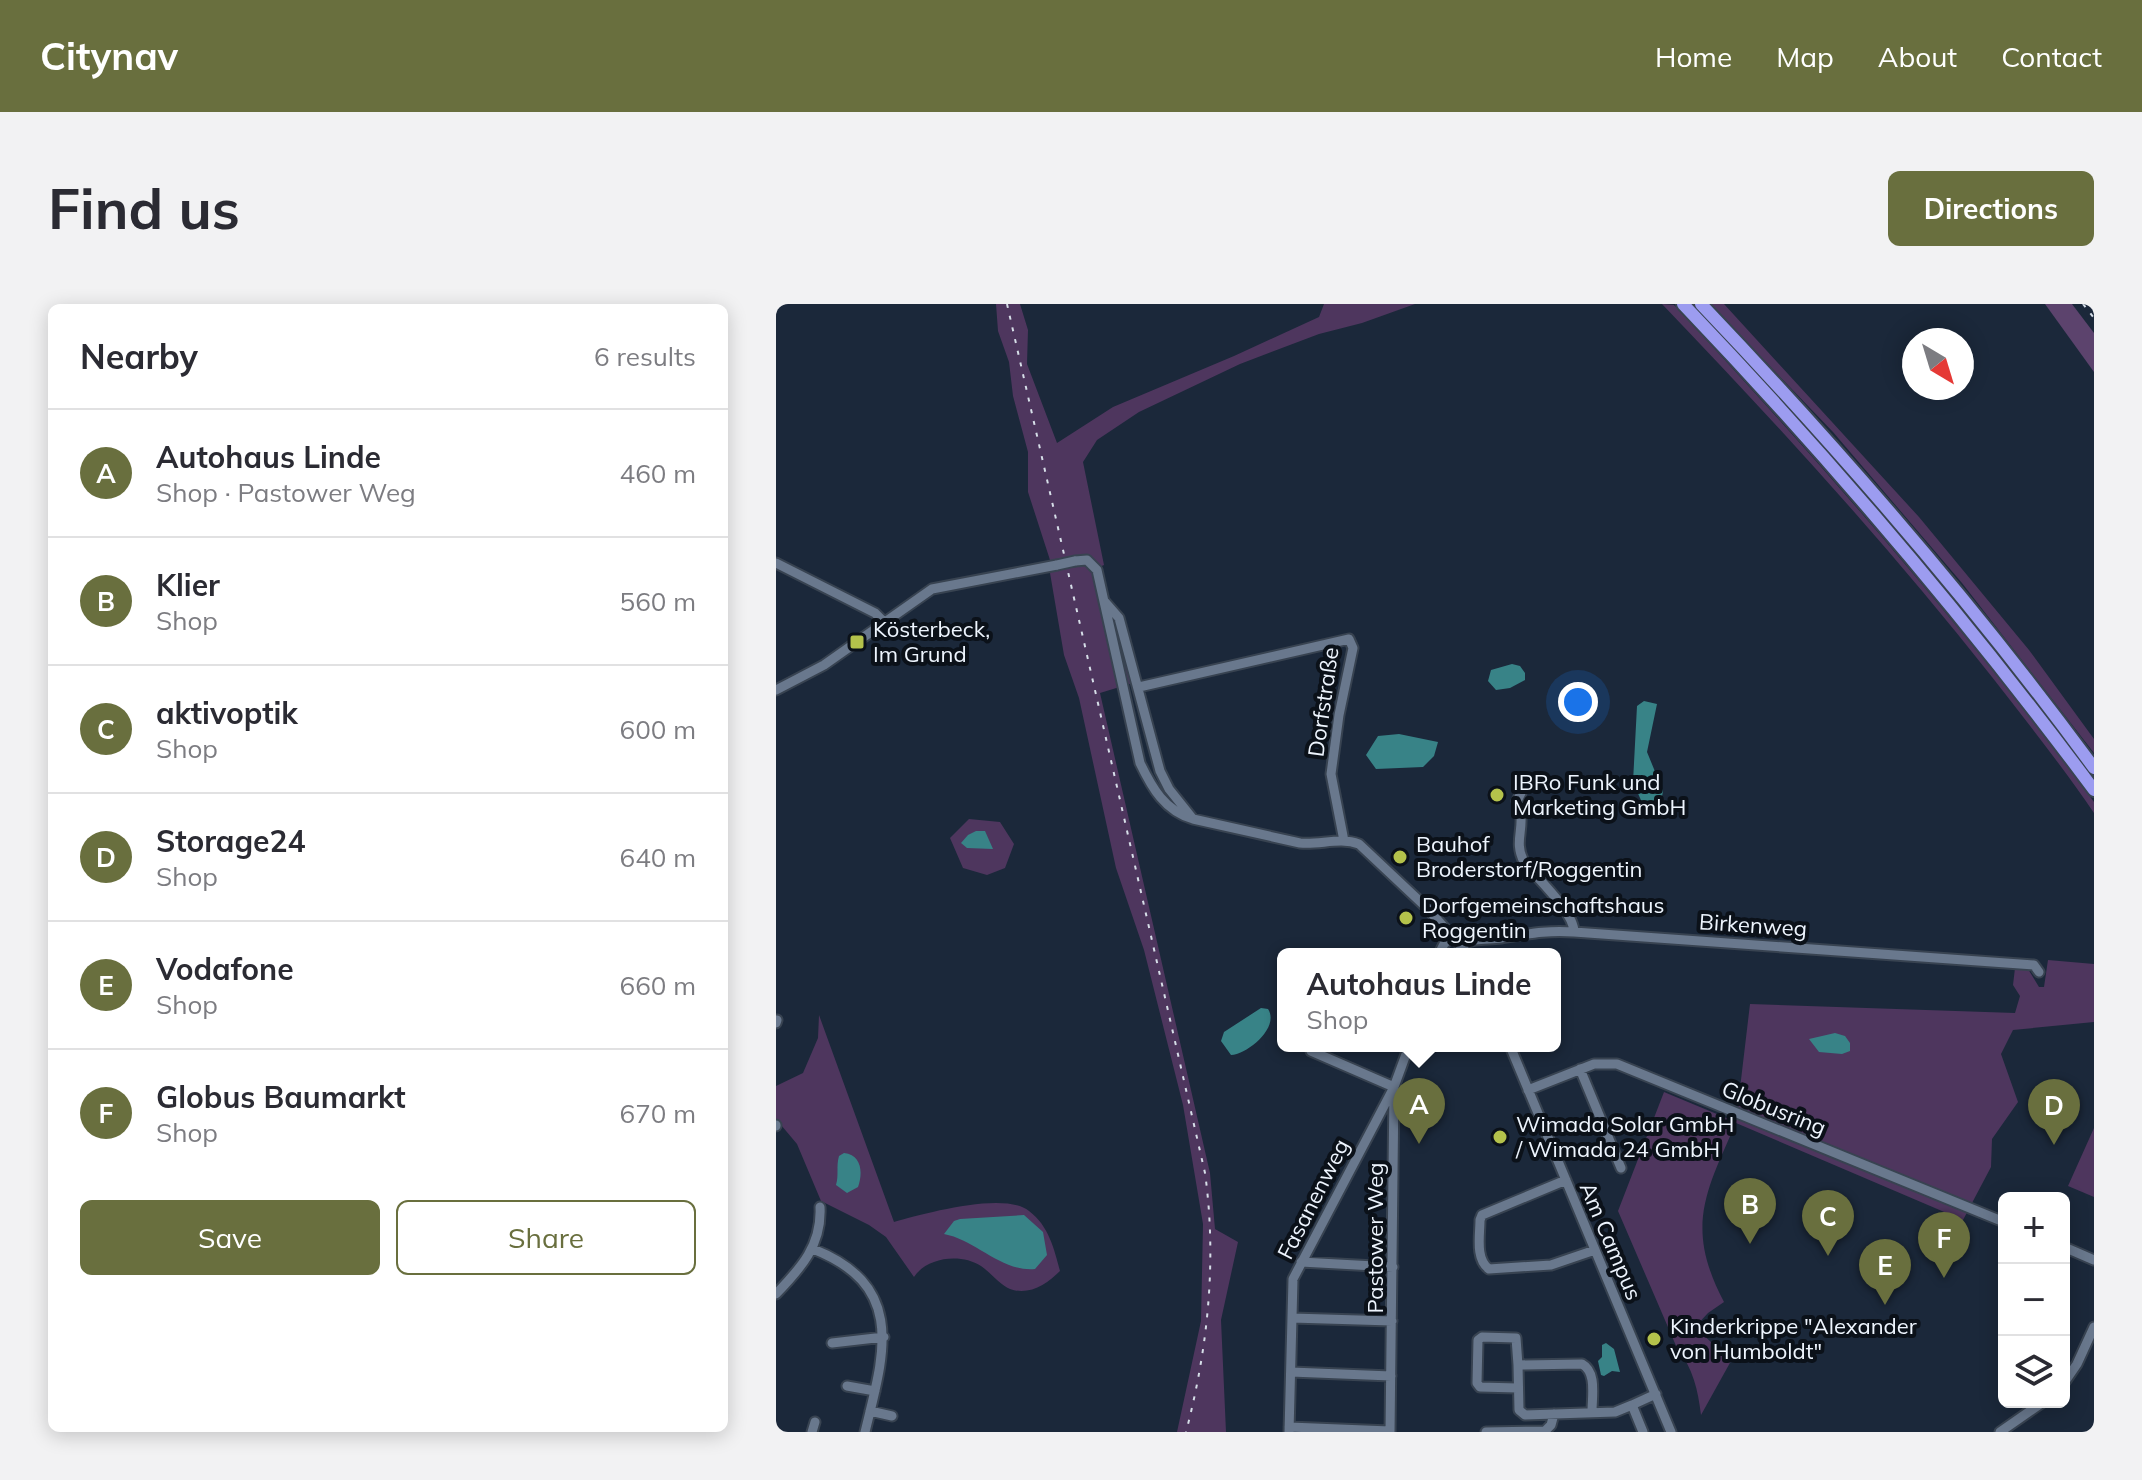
<!DOCTYPE html>
<html lang="en">
<head>
<meta charset="utf-8">
<style>
	body { margin:0; font-family:Mulish,sans-serif; background:#f2f2f3; color:#2b2b33 }
	.controls { position:absolute; right:24px; bottom:24px; display:grid; overflow:hidden; border-radius:12px; box-shadow:0 4px 20px #0003 }
	.controls button { width:72px; height:72px; display:grid; place-items:center; padding:0; border:0; border-bottom:2px solid #e1e1e2; background:#fff; color:#2b2b33; font:40px sans-serif }
	.compass { position:absolute; left:1126px; top:24px; width:72px; height:72px; border-radius:50%; background:#fff; box-shadow:0 4px 20px #0003; rotate:142deg }
	.you { position:absolute; left:802px; top:398px; width:28px; height:28px; margin:-20px; border:6px solid #fff; border-radius:50%; background:#1a73e8; box-shadow:0 0 0 12px #1a73e833 }
	.badge { display:grid; place-items:center; width:52px; height:52px; border-radius:50%; background:#696f3e; color:#fff; font-size:26px; font-weight:700 }
	.pin { position:absolute; translate:-50% -66px; filter:drop-shadow(0 2px 4px #0008) }
	.pin::after { content:''; position:absolute; top:42px; width:28px; height:24px; background:inherit; clip-path:polygon(0 0,100% 0,50% 100%) }
	.popup { position:absolute; left:501px; top:644px; width:284px; height:104px; box-sizing:border-box; display:grid; place-content:center; border-radius:12px; background:#fff; filter:drop-shadow(0 2px 6px #0005); font-size:26px; white-space:nowrap; color:#7c7c81 }
	.popup b { font-size:30px; color:#2b2b33 }
	.popup::after { content:''; position:absolute; left:50%; top:100%; margin-left:-16px; border:16px solid transparent; border-top-color:#fff }
	.list { margin:0; padding:0; list-style:none }
	h2 { display:flex; justify-content:space-between; align-items:center; height:104px; margin:0; padding:0 32px; font-size:34px }
	h2 small { font-size:26px; font-weight:400; color:#7c7c81 }
	.list li { display:grid; grid-template-columns:52px 1fr auto; gap:24px; align-items:center; box-sizing:border-box; height:128px; padding:0 32px; border-top:2px solid #e1e1e2 }
	.list b { display:block; font-size:30px; white-space:nowrap }
	.list p { margin:0; font-size:26px; white-space:nowrap; color:#7c7c81 }
	.list em { font-size:26px; font-style:normal; color:#7c7c81 }
	.actions { display:flex; gap:16px; padding:24px 32px }
	.actions a { flex:1; padding:18px 0; border:2px solid #696f3e; border-radius:12px; text-align:center; font-size:28px; color:#696f3e }
	.actions .main { background:#696f3e; color:#fff }
	.icon { flex:none; width:44px; height:44px; fill:none; stroke:currentColor; stroke-width:2; stroke-linecap:round; stroke-linejoin:round }
	.map { position:relative; flex:none; width:1318px; height:1128px; overflow:hidden; border-radius:12px }
	header { display:flex; align-items:center; gap:48px; box-sizing:border-box; height:112px; padding:0 40px; background:#696f3e; color:#fff }
	header strong { font-size:38px }
	nav { display:flex; gap:44px; margin-inline-start:auto; font-size:28px }
	.intro { display:flex; align-items:center; justify-content:space-between; box-sizing:border-box; height:192px; padding:0 48px }
	h1 { margin:0; font-size:56px }
	.button { padding:20px 36px; border-radius:12px; background:#696f3e; color:#fff; font-size:28px; font-weight:700 }
	main { display:flex; gap:48px; padding:0 48px }
	aside { flex:1; background:#fff; border-radius:12px; box-shadow:0 4px 20px #0003 }
	.map>svg:first-child { display:block }
</style>
</head>
<body>
<header>
<strong>Citynav</strong>
<nav><a>Home</a><a>Map</a><a>About</a><a>Contact</a></nav>
</header>
<div class="intro"><h1>Find us</h1><a class="button">Directions</a></div>
<main>
<aside>
<h2>Nearby<small>6 results</small></h2>
<ul class="list">
<li><span class="badge">A</span><div><b>Autohaus Linde</b><p>Shop · Pastower Weg</p></div><em>460 m</em></li>
<li><span class="badge">B</span><div><b>Klier</b><p>Shop</p></div><em>560 m</em></li>
<li><span class="badge">C</span><div><b>aktivoptik</b><p>Shop</p></div><em>600 m</em></li>
<li><span class="badge">D</span><div><b>Storage24</b><p>Shop</p></div><em>640 m</em></li>
<li><span class="badge">E</span><div><b>Vodafone</b><p>Shop</p></div><em>660 m</em></li>
<li><span class="badge">F</span><div><b>Globus Baumarkt</b><p>Shop</p></div><em>670 m</em></li>
</ul>
<div class="actions"><a class="main">Save</a><a>Share</a></div>
</aside>
<div class="map">
<svg width="1318" height="1128" viewBox="0 0 1318 1128">
	<rect width="100%" height="100%" fill="#1b283a"/>
	<!-- green -->
	<path fill="#4e365e" d="M220 0H244L252 26 251 60 281 139 337 103 458 52 543 13 548 0H639L586 19 543 30 464 60 363 108 321 136 307 158 328 261 316 266 329 307H337L360 378 324 389 434 869 439 925 462 938 445 1016 450 1128H401L425 1017 427 920 407 801 368 646 340 564 303 394 288 351 274 269 281 264 280 258 274 256 252 188V148L237 92 233 58 222 27Z
		M886 0 898 1C1037 150 1169 301 1293 464L1318 498V509C1286 462 1251 418 1216 373 1113 242 1001 120 886 0Z
		M934 0H948L1143 213 1253 346 1318 435V449L1186 279 1057 128Z
		M193 515 224 518 238 540 229 564 211 571 187 564 174 534Z
		M1272 656 1318 660V718L1237 726 1225 750 1242 798 1216 835 1215 863 1187 916 960 819C929 889 909 924 948 998L932 1009 919 1023 955 1057 925 1111C922 1086 917 1064 901 1044L842 907 888 788 960 818 974 700 1239 709 1244 692 1237 681 1239 664 1252 665 1263 683H1268Z
		M43 711 118 918C147 910 228 887 253 907 273 922 278 945 284 967 271 980 253 992 234 985 224 981 214 968 205 962 185 949 151 953 138 973L110 933 93 921 45 897 21 840 0 815V782L27 769 42 734Z
		M1318 824V893L1292 882Z"/>
	<!-- forest -->
	<path fill="#5c436d" d="M1269 0H1296L1318 29V68Z"/>
	<!-- water -->
	<path fill="#388387" d="M736 360 744 362 749 369V376L734 384 720 386 712 377 715 366Z
		M868 397 881 400 871 448 887 487 883 509 871 510 857 478 861 402Z
		M623 430 662 438 658 452 647 463 600 465 590 451 602 432Z
		M200 527H209L217 545 191 544 185 539 192 531Z
		M485 704 492 705C504 723 472 750 455 751L445 737 448 728Z
		M1059 729 1069 732 1074 739V747L1066 750 1043 748 1033 735Z
		M68 849C86 851 87 869 82 883L71 889 60 881C63 871 60 862 63 852Z
		M248 911 267 928 271 951 259 965C225 968 200 936 168 930L178 917 184 915Z
		M830 1039 838 1045 844 1068 836 1067 828 1072 825 1071 822 1057 826 1053V1041Z"/>
	<g fill="none" stroke-linecap="round" stroke-linejoin="round">
		<!-- minor casing -->
		<g stroke="#384351" stroke-width="13">
			<path id="minor" d="M299 257 311 256 321 266 364 459C376 484 389 507 417 515L524 539C544 541 564 533 583 540L651 604 692 650
				M0 259 99 309 108 318
				M329 298 343 314 384 467 393 485 417 515
				M363 383 573 335 577 344 563 411 555 470 568 537
				M0 386 48 361 156 285 281 261
				M745 489 741 497C752 524 736 534 748 558 761 574 798 608 798 628
				M687 641C697 633 713 636 725 634 752 630 770 626 798 628L1258 661 1263 668
				M663 650 668 640 677 631
				M0 719 1 716
				M734 742 895 1128
				M804 765 845 864
				M752 786 818 760H841L1228 918
				M0 821V822
				M790 876 706 911 704 916C704 931 699 955 713 965L775 961 819 946
				M1288 943 1318 956
				M37 945C131 982 108 1050 89 1128
				M525 958 617 963
				M0 990C25 964 46 941 44 903
				M516 1014 616 1017
				M56 1039 108 1033
				M515 1068 615 1072
				M1288 1079 1301 1060 1318 1023
				M71 1082 99 1087
				M741 1084 704 1083 701 1079 702 1036 706 1033 740 1034 742 1061
				M856 1101 880 1090
				M94 1107 116 1112
				M816 1108C816 1092 821 1068 806 1060L742 1061 743 1106 749 1111 839 1108 856 1101 867 1128
				M513 1123 614 1127
				M36 1128 39 1118
				M513 1128 517 975 618 783 535 747
				M614 1128 618 783 633 742
				M710 1128 769 1127 775 1121 778 1110
				M1224 1128 1267 1098"/>
		</g>
		<!-- highway casing -->
		<g stroke="#384351" stroke-width="16">
			<path id="highway" d="M907 0C1054 154 1191 315 1318 486
				M925 0C1065 147 1198 300 1318 464"/>
		</g>
		<!-- minor -->
		<use href="#minor" stroke="#69788d" stroke-width="9"/>
		<!-- highway -->
		<use href="#highway" stroke="#9c9cf0" stroke-width="12"/>
		<!-- rail -->
		<path stroke="#d6dee8" stroke-width="2" stroke-dasharray="4 8" stroke-linecap="butt" d="M231 0 429 869C441 956 432 1044 410 1128
			M1307 0 1318 14"/>
		<!-- minor-bridge casing -->
		<g stroke="#384351" stroke-width="13" stroke-linecap="butt">
			<path id="minor-bridge" d="M281 261 299 257"/>
		</g>
		<!-- minor-bridge -->
		<use href="#minor-bridge" stroke="#69788d" stroke-width="9"/>
	</g>
	<!-- markers -->
	<g fill="#b4c24b" stroke="#0b1119" stroke-width="3">
		<rect x="73" y="330" width="16" height="16" rx="4"/>
		<circle cx="721" cy="491" r="8"/>
		<circle cx="624" cy="553" r="8"/>
		<circle cx="630" cy="614" r="8"/>
		<circle cx="724" cy="833" r="8"/>
		<circle cx="878" cy="1035" r="8"/>
	</g>
	<g text-anchor="middle" stroke-width="8" stroke-linejoin="round" paint-order="stroke">
		<!-- poi labels -->
		<g font-size="22" fill="#eef5fe" stroke="#0b1119" text-anchor="start">
			<text x="97" y="333">Kösterbeck,<tspan x="97" dy="25">Im Grund</tspan></text>
			<text x="737" y="486">IBRo Funk und<tspan x="737" dy="25">Marketing GmbH</tspan></text>
			<text x="640" y="548">Bauhof<tspan x="640" dy="25">Broderstorf/Roggentin</tspan></text>
			<text x="646" y="609">Dorfgemeinschaftshaus<tspan x="646" dy="25">Roggentin</tspan></text>
			<text x="740" y="828">Wimada Solar GmbH<tspan x="740" dy="25">/ Wimada 24 GmbH</tspan></text>
			<text x="894" y="1030">Kinderkrippe "Alexander<tspan x="894" dy="25">von Humboldt"</tspan></text>
		</g>
		<!-- street labels -->
		<g font-size="22" fill="#eef5fe" stroke="#0b1119">
			<text transform="translate(547 398) rotate(-82)" y="8">Dorfstraße</text>
			<text transform="translate(977 621) rotate(4)" y="8">Birkenweg</text>
			<text transform="translate(998 804) rotate(22)" y="8">Globusring</text>
			<text transform="translate(537 895) rotate(-63)" y="8">Fasanenweg</text>
			<text transform="translate(599 934) rotate(-90)" y="8">Pastower Weg</text>
			<text transform="translate(835 937) rotate(67)" y="8">Am Campus</text>
		</g>
	</g>
</svg>
<div class="controls">
<button>+</button>
<button>−</button>
<button><svg class="icon" aria-label="layers" viewBox="0 0 24 24"><path d="M12 4l9 5-9 5-9-5zM3 14l9 5 9-5"/></svg></button>
</div>
<svg class="compass" viewBox="-18 -18 36 36"><path d="M0-13l5 13h-10z" fill="#e53935"/><path d="M0 13l5-13h-10z" fill="#7c7c81"/></svg>
<div class="you"></div>
<div class="pin badge" style="left:643px;top:840px">A</div>
<div class="popup"><b>Autohaus Linde</b>Shop</div>
<div class="pin badge" style="left:974px;top:940px">B</div>
<div class="pin badge" style="left:1052px;top:952px">C</div>
<div class="pin badge" style="left:1278px;top:841px">D</div>
<div class="pin badge" style="left:1109px;top:1001px">E</div>
<div class="pin badge" style="left:1168px;top:974px">F</div>
</div>
</main>
</body>
</html>
